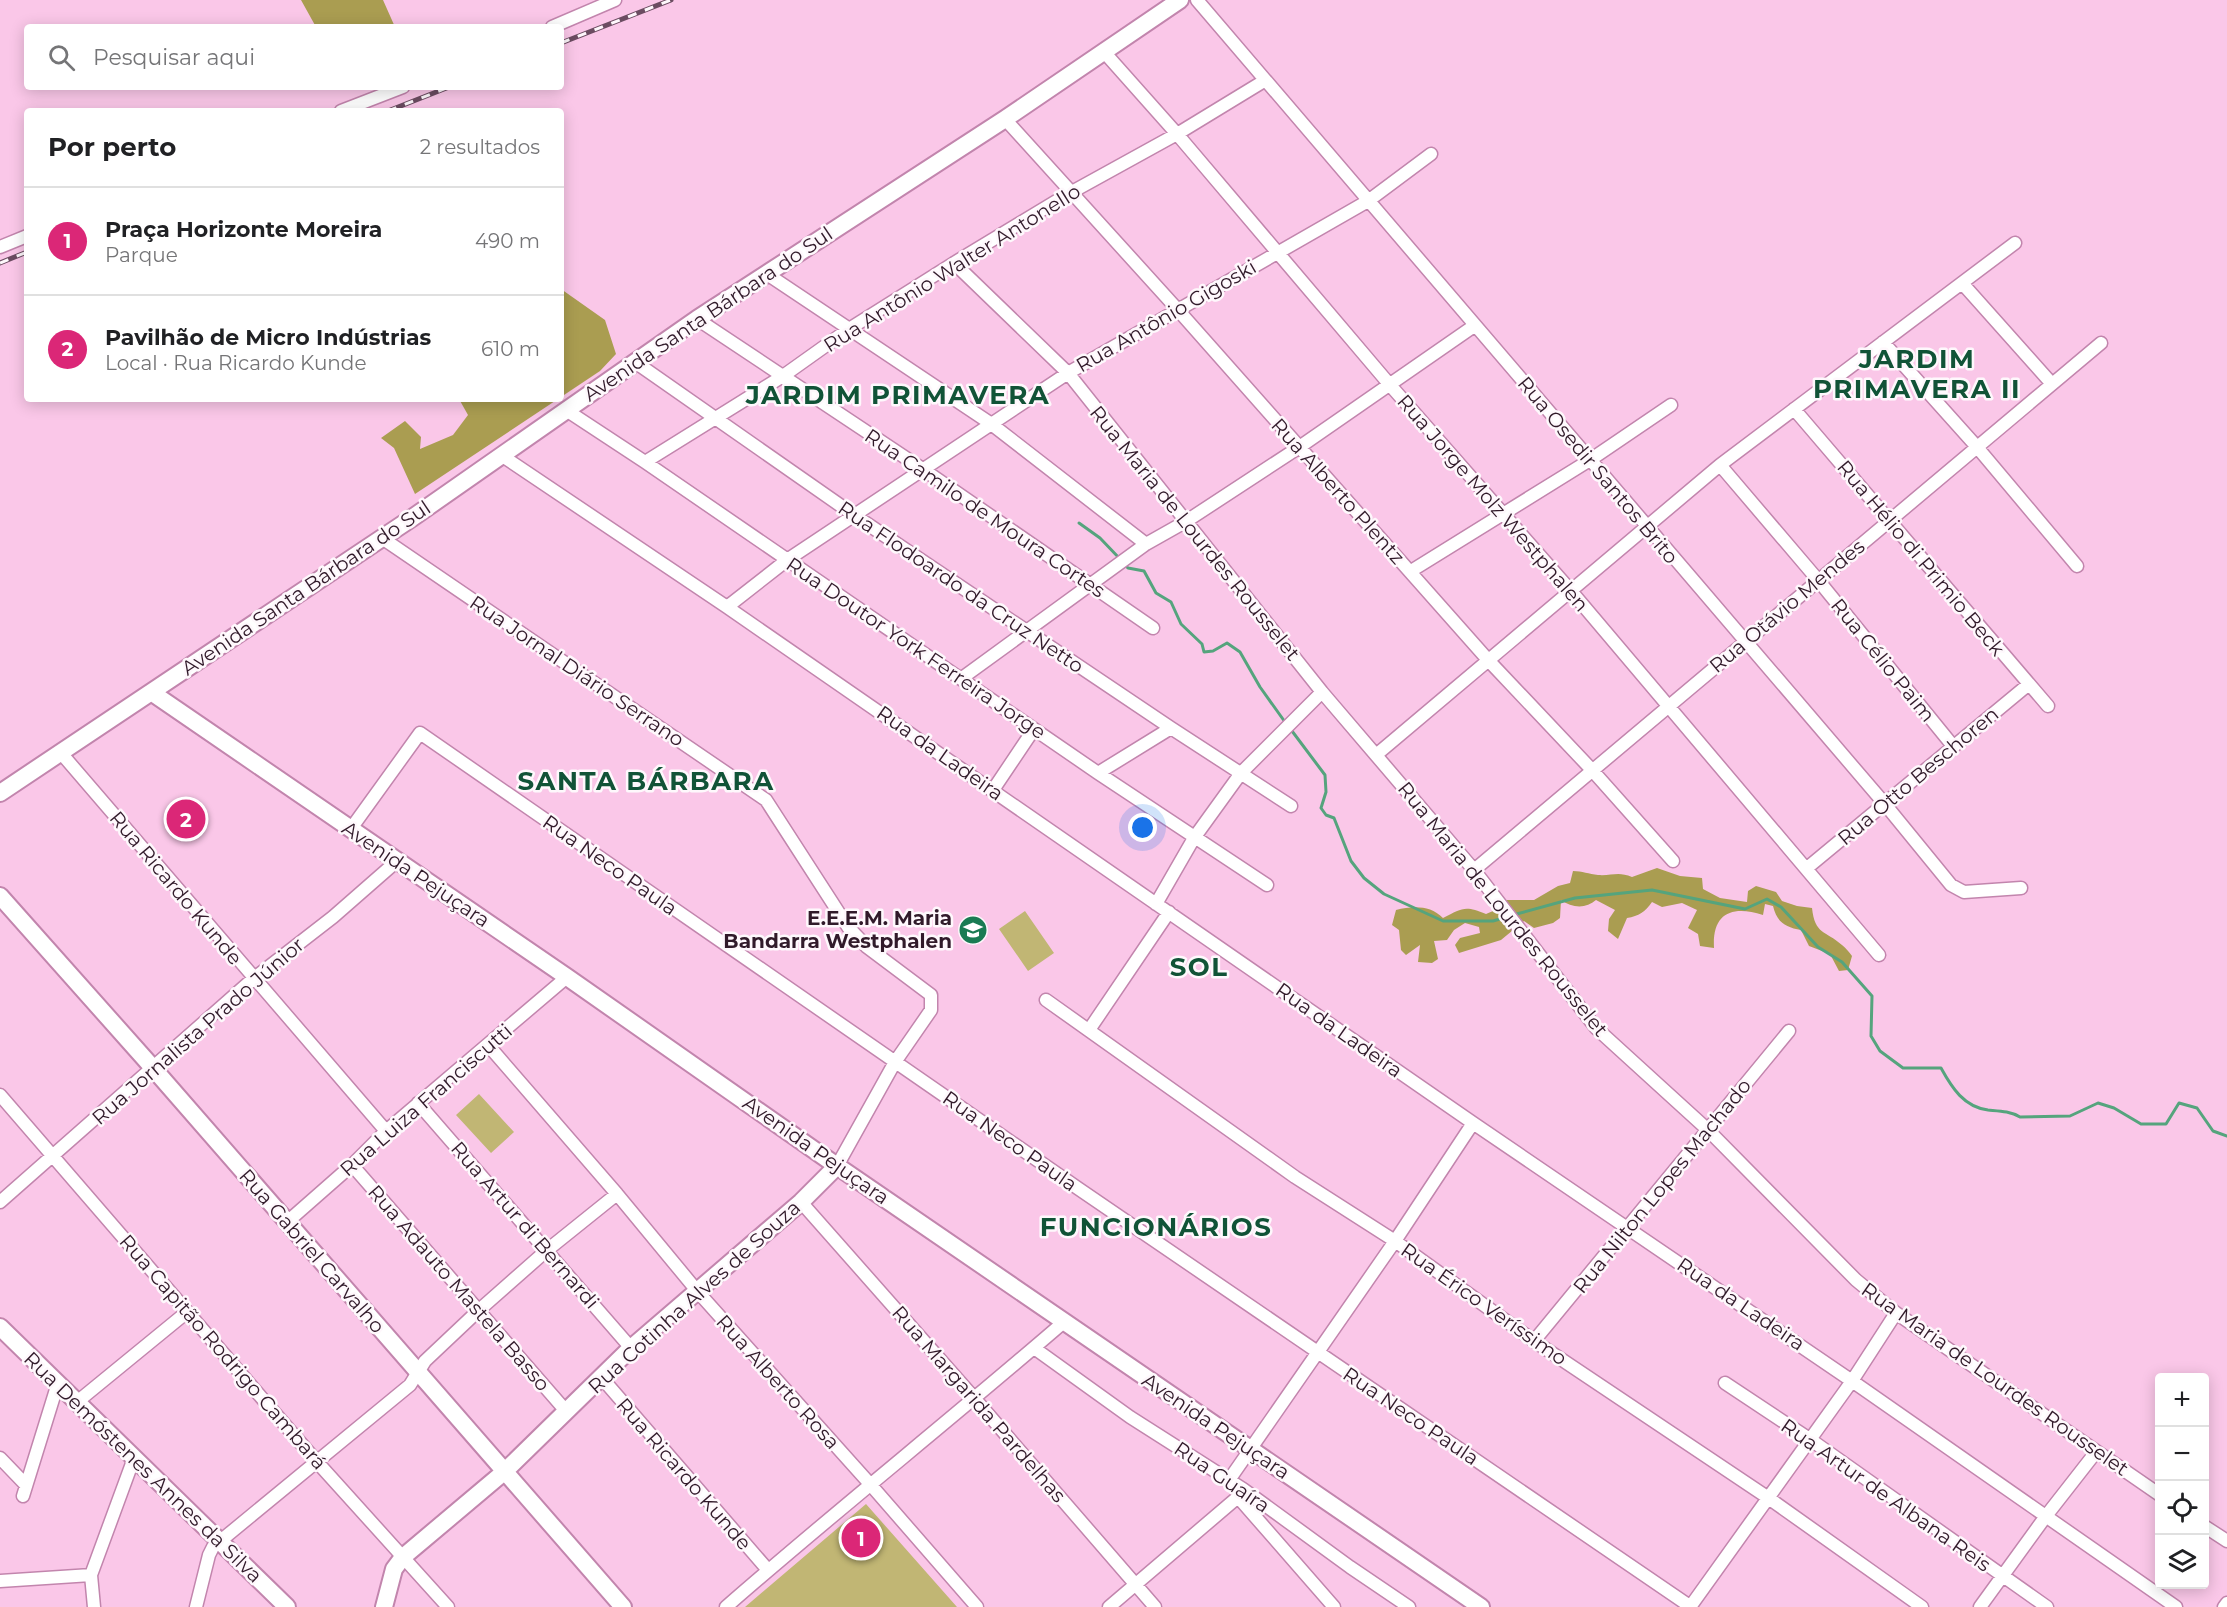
<!DOCTYPE html>
<html lang="pt">
<head>
<meta charset="utf-8">
<style>
	body { margin:0; font-family:Montserrat,sans-serif; background:#f2f2f2; color:#202124 }
	.controls { position:absolute; right:18px; bottom:18px; display:grid; overflow:hidden; border-radius:6px; box-shadow:0 3px 15px #0003 }
	.controls button { width:54px; height:54px; display:grid; place-items:center; padding:0; border:0; border-bottom:2px solid #e0e0e0; background:#fff; color:#202124; font:30px sans-serif }
	.you { position:absolute; left:1143px; top:828px; width:21px; height:21px; margin:-15px; border:4px solid #fff; border-radius:50%; background:#1a73e8; box-shadow:0 0 0 9px #1a73e833 }
	.badge { display:grid; place-items:center; width:39px; height:39px; border-radius:50%; background:#db2777; color:#fff; font-size:20px; font-weight:700 }
	.pin { position:absolute; translate:-50% -50%; border:3px solid #fff; box-shadow:0 2px 6px #0006 }
	.list { margin:0; padding:0; list-style:none }
	h2 { display:flex; justify-content:space-between; align-items:center; height:78px; margin:0; padding:0 24px; font-size:26px }
	h2 small { font-size:20px; font-weight:400; color:#757577 }
	.list li { display:grid; grid-template-columns:39px 1fr auto; gap:18px; align-items:center; box-sizing:border-box; height:108px; padding:0 24px; border-top:2px solid #e0e0e0 }
	.list b { display:block; font-size:22px; white-space:nowrap }
	.list p { margin:0; font-size:20px; white-space:nowrap; color:#757577 }
	.list em { font-size:20px; font-style:normal; color:#757577 }
	.icon { flex:none; width:33px; height:33px; fill:none; stroke:currentColor; stroke-width:2; stroke-linecap:round; stroke-linejoin:round }
	.map { position:relative; flex:none; width:2227px; height:1607px; overflow:hidden }
	.search { position:absolute; background:#fff; box-shadow:0 3px 15px #0003; left:24px; top:24px; width:540px; height:66px; display:flex; align-items:center; gap:15px; box-sizing:border-box; padding:0 21px; border-radius:6px; color:#757577; font-size:22px }
	.panel { position:absolute; background:#fff; box-shadow:0 3px 15px #0003; left:24px; top:108px; width:540px; height:294px; border-radius:6px }
	.map>svg:first-child { display:block }
</style>
</head>
<body>
<div class="map">
<svg width="2227" height="1607" viewBox="0 0 2227 1607">
	<rect width="100%" height="100%" fill="#fac7e8"/>
	<!-- green -->
	<path fill="#c1b674" d="M1025 911 1054 953 1028 971 999 929Z
		M479 1094 514 1132 491 1153 456 1115Z
		M866 1504 957 1607H745Z"/>
	<!-- forest -->
	<path fill="#aa9d51" d="M301 0H383L395 27H316Z
		M561 289 605 320 616 354 600 371 561 397Z
		M459 399H558L415 494 394 448 381 438 405 421 421 437 420 449 453 435 468 415Z
		M1657 868 1680 876 1702 878 1703 889 1720 898 1747 902 1748 891 1756 886 1776 892 1782 901 1797 906 1812 908C1815 935 1825 930 1842 945 1846 948 1849 952 1852 956L1848 970 1839 971 1830 954 1809 946 1801 930C1786 927 1777 923 1773 906L1765 904 1763 915C1732 905 1712 913 1714 948L1700 946 1698 934 1688 928 1697 910 1682 903 1662 907 1652 902C1645 912 1639 916 1627 918L1618 939 1608 931 1609 919 1615 910 1596 900C1586 909 1572 908 1561 900L1560 918 1553 923 1534 928 1524 921 1501 940 1459 953 1455 945 1460 938 1480 933 1479 927 1465 923 1454 930 1447 940 1434 941 1438 959 1432 963 1418 962 1420 945 1406 955 1401 950 1399 930 1392 925 1396 910C1413 906 1430 905 1443 918 1462 908 1465 905 1486 914L1500 908 1506 900H1534L1558 886 1570 883 1573 871C1582 871 1589 874 1598 875 1612 876 1618 871 1632 877Z"/>
	<g fill="none" stroke-linecap="round" stroke-linejoin="round">
		<!-- stream -->
		<path stroke="#55a47d" stroke-width="3" d="M1079 523 1100 538 1121 560
			M1125 565 1128 568 1144 571 1156 593 1171 602 1181 624 1202 644 1204 652 1213 651 1227 643 1240 652 1260 687 1285 722
			M1289 727 1325 775 1326 792 1321 808 1326 815 1334 818 1351 861 1364 878 1384 894 1443 921H1493L1507 917
			M1513 915 1575 898 1652 890 1745 909 1767 899 1781 907 1818 947 1842 962 1872 996 1871 1036 1880 1051 1903 1068H1941C1952 1088 1964 1107 1988 1110 1999 1111 2010 1111 2020 1117L2070 1116 2098 1103 2114 1108 2141 1124H2166L2179 1103 2197 1108 2213 1131 2227 1136"/>
		<!-- street casing -->
		<g stroke="#c285ad" stroke-width="15">
			<path id="street" d="M1197 0 1884 803 1951 885 1964 892 2021 888
				M552 27 615 0
				M1105 53 1177 134 1390 385 1571 591 1879 955
				M341 111 403 87
				M1005 119 1178 310 1489 661 1592 770 1673 861
				M0 247 27 236
				M954 263 1068 373 1322 692 1474 870 1596 1028 1708 1130 1856 1280 1896 1313 2160 1495
				M767 274 990 423 1146 544
				M1962 283 2052 384
				M697 319 924 470 1153 628
				M1883 342 1977 447 2077 566
				M635 362 854 515 1171 728 1291 806
				M1794 409 2048 706
				M566 410 645 462 1098 773 1267 885
				M501 455 727 607 1473 1123 1852 1381 2176 1607
				M645 462 783 376 849 329 954 263 1070 193 1177 134 1264 81
				M1720 465 1818 580 1953 746
				M382 538 766 800 848 927 867 947 931 995V1010L895 1062 837 1166
				M1411 571 1590 460 1671 405
				M727 607 787 560 1068 373 1368 201 1431 154
				M962 678 1146 544 1185 522 1298 448 1474 326
				M61 753 386 1131
				M1376 755 1720 465 2015 243
				M1098 773 1171 728
				M993 790 1034 729
				M350 830 420 733 1079 1189 1691 1607
				M1807 868 2029 684
				M1474 870 2101 343
				M1156 904 1194 838 1241 773 1322 692
				M1046 1000 1295 1177 1395 1241 1534 1341 1767 1497 1922 1607
				M1089 1030 1169 912
				M488 1045 617 1194 698 1292 870 1484 977 1607
				M0 1095 318 1463 448 1607
				M418 1103 631 1348
				M352 1165 566 1411
				M0 1202 253 979 333 917 397 861
				M801 1202 975 1399 1155 1607
				M286 1223 352 1165 386 1131 567 977
				M1534 1341 1789 1031
				M1034 1348 1130 1417 1243 1489 1350 1567 1409 1607
				M601 1377 768 1570
				M1725 1383 1811 1440 2047 1607
				M77 1402 187 1312
				M0 1458 26 1485
				M1229 1480 1395 1241 1473 1123
				M23 1496 58 1383
				M1238 1497 1334 1607
				M2204 1526 2227 1541
				M0 1581 91 1575
				M94 1607 91 1575 134 1458
				M196 1607 209 1555 213 1547 410 1385 425 1361 478 1311 546 1251 617 1194
				M726 1607C837 1510 953 1418 1065 1321
				M1109 1607 1238 1497 1243 1489
				M1690 1607 1852 1381 1896 1313
				M1980 1607 2046 1516 2096 1452
				M2224 1607 2227 1603"/>
		</g>
		<!-- secondary casing -->
		<g stroke="#c285ad" stroke-width="20">
			<path id="secondary" d="M151 692 567 977 837 1166 1481 1607
				M0 793 412 518 697 319 1005 119 1180 0
				M0 896 153 1068 623 1607
				M0 1327 287 1607
				M384 1607 394 1569 403 1557 504 1472 631 1348 801 1202 837 1166"/>
		</g>
		<!-- street -->
		<use href="#street" stroke="#fff" stroke-width="12"/>
		<!-- secondary -->
		<use href="#secondary" stroke="#fff" stroke-width="16"/>
		<!-- rail casing -->
		<g stroke="#6b4c61" stroke-width="5">
			<path id="rail" d="M561 43 671 0
				M388 111 449 87
				M0 263 27 252"/>
		</g>
		<!-- rail -->
		<use href="#rail" stroke="#fef8fc" stroke-width="3" stroke-dasharray="9" stroke-linecap="butt"/>
	</g>
	<!-- icons -->
	<defs>
		<g id="school-disc" transform="scale(1.5)"><circle r="9.5" fill="#1a7b53" stroke="#fef8fc"/><path d="M0-5L7-2L0 1L-7-2ZM-4 1L0 2.5L4 1V4Q0 6-4 4Z" fill="#fff"/></g>
	</defs>
	<g fill-rule="evenodd">
		<use href="#school-disc" x="973" y="930"/>
	</g>
	<g text-anchor="middle" stroke-width="5" stroke-linejoin="round" paint-order="stroke">
		<!-- street labels -->
		<g font-size="20" fill="#311a2a" stroke="#fef8fc">
			<text transform="translate(952 268) rotate(-32)" y="7">Rua Antônio Walter Antonello</text>
			<text transform="translate(708 314) rotate(-34)" y="7">Avenida Santa Bárbara do Sul</text>
			<text transform="translate(1166 316) rotate(-30)" y="7">Rua Antônio Gigoski</text>
			<text transform="translate(1598 470) rotate(50)" y="7">Rua Osedir Santos Brito</text>
			<text transform="translate(1338 491) rotate(48)" y="7">Rua Alberto Plentz</text>
			<text transform="translate(1493 503) rotate(49)" y="7">Rua Jorge Molz Westphalen</text>
			<text transform="translate(985 513) rotate(34)" y="7">Rua Camilo de Moura Cortes</text>
			<text transform="translate(1195 533) rotate(51)" y="7">Rua Maria de Lourdes Rousselet</text>
			<text transform="translate(1921 558) rotate(50)" y="7">Rua Hélio di Primio Beck</text>
			<text transform="translate(961 587) rotate(34)" y="7">Rua Flodoardo da Cruz Netto</text>
			<text transform="translate(306 588) rotate(-34)" y="7">Avenida Santa Bárbara do Sul</text>
			<text transform="translate(1787 606) rotate(-40)" y="7">Rua Otávio Mendes</text>
			<text transform="translate(916 648) rotate(34)" y="7">Rua Doutor York Ferreira Jorge</text>
			<text transform="translate(1883 660) rotate(51)" y="7">Rua Célio Paim</text>
			<text transform="translate(577 671) rotate(34)" y="7">Rua Jornal Diário Serrano</text>
			<text transform="translate(940 753) rotate(35)" y="7">Rua da Ladeira</text>
			<text transform="translate(1918 776) rotate(-40)" y="7">Rua Otto Beschoren</text>
			<text transform="translate(610 865) rotate(35)" y="7">Rua Neco Paula</text>
			<text transform="translate(416 874) rotate(34)" y="7">Avenida Pejuçara</text>
			<text transform="translate(176 888) rotate(50)" y="7">Rua Ricardo Kunde</text>
			<text transform="translate(1503 909) rotate(51)" y="7">Rua Maria de Lourdes Rousselet</text>
			<text transform="translate(1339 1030) rotate(35)" y="7">Rua da Ladeira</text>
			<text transform="translate(198 1031) rotate(-41)" y="7">Rua Jornalista Prado Júnior</text>
			<text transform="translate(426 1100) rotate(-41)" y="7">Rua Luiza Franciscutti</text>
			<text transform="translate(1010 1141) rotate(35)" y="7">Rua Neco Paula</text>
			<text transform="translate(816 1150) rotate(35)" y="7">Avenida Pejuçara</text>
			<text transform="translate(1662 1186) rotate(-51)" y="7">Rua Nilton Lopes Machado</text>
			<text transform="translate(525 1225) rotate(49)" y="7">Rua Artur di Bernardi</text>
			<text transform="translate(312 1251) rotate(49)" y="7">Rua Gabriel Carvalho</text>
			<text transform="translate(459 1288) rotate(49)" y="7">Rua Adauto Mastela Basso</text>
			<text transform="translate(694 1297) rotate(-42)" y="7">Rua Cotinha Alves de Souza</text>
			<text transform="translate(1484 1304) rotate(35)" y="7">Rua Érico Veríssimo</text>
			<text transform="translate(1741 1304) rotate(34)" y="7">Rua da Ladeira</text>
			<text transform="translate(223 1352) rotate(49)" y="7">Rua Capitão Rodrigo Cambará</text>
			<text transform="translate(1995 1379) rotate(35)" y="7">Rua Maria de Lourdes Rousselet</text>
			<text transform="translate(778 1382) rotate(48)" y="7">Rua Alberto Rosa</text>
			<text transform="translate(979 1404) rotate(49)" y="7">Rua Margarida Pardelhas</text>
			<text transform="translate(1411 1416) rotate(34)" y="7">Rua Neco Paula</text>
			<text transform="translate(1216 1426) rotate(34)" y="7">Avenida Pejuçara</text>
			<text transform="translate(143 1467) rotate(44)" y="7">Rua Demóstenes Annes da Silva</text>
			<text transform="translate(684 1474) rotate(49)" y="7">Rua Ricardo Kunde</text>
			<text transform="translate(1222 1477) rotate(34)" y="7">Rua Guaíra</text>
			<text transform="translate(1886 1495) rotate(35)" y="7">Rua Artur de Albana Reis</text>
		</g>
		<!-- poi labels -->
		<g font-size="20" font-weight="bold" fill="#311a2a" stroke="#fef8fc" text-anchor="end">
			<text x="952" y="925">E.E.E.M. Maria<tspan x="952" dy="23">Bandarra Westphalen</tspan></text>
		</g>
		<!-- district labels -->
		<g font-size="26" font-weight="bold" letter-spacing="1.5" fill="#115337" stroke="#fef8fc">
			<text x="1917" y="368">JARDIM<tspan x="1917" dy="30">PRIMAVERA II</tspan></text>
			<text x="898" y="404">JARDIM PRIMAVERA</text>
			<text x="646" y="790">SANTA BÁRBARA</text>
			<text x="1199" y="976">SOL</text>
			<text x="1156" y="1236">FUNCIONÁRIOS</text>
		</g>
	</g>
</svg>
<div class="controls">
<button>+</button>
<button>−</button>
<button><svg class="icon" aria-label="locate" viewBox="0 0 24 24"><circle cx="12" cy="12" r="6"/><path d="M12 2v4M12 18v4M2 12h4M18 12h4"/></svg></button>
<button><svg class="icon" aria-label="layers" viewBox="0 0 24 24"><path d="M12 4l9 5-9 5-9-5zM3 14l9 5 9-5"/></svg></button>
</div>
<div class="you"></div>
<div class="pin badge" style="left:861px;top:1538px">1</div>
<div class="pin badge" style="left:186px;top:819px">2</div>
<div class="search"><svg class="icon" aria-label="search" viewBox="0 0 24 24"><circle cx="10" cy="10" r="6"/><path d="M15 15l6 6"/></svg>Pesquisar aqui</div>
<section class="panel">
<h2>Por perto<small>2 resultados</small></h2>
<ul class="list">
<li><span class="badge">1</span><div><b>Praça Horizonte Moreira</b><p>Parque</p></div><em>490 m</em></li>
<li><span class="badge">2</span><div><b>Pavilhão de Micro Indústrias</b><p>Local · Rua Ricardo Kunde</p></div><em>610 m</em></li>
</ul>
</section>
</div>
</body>
</html>
